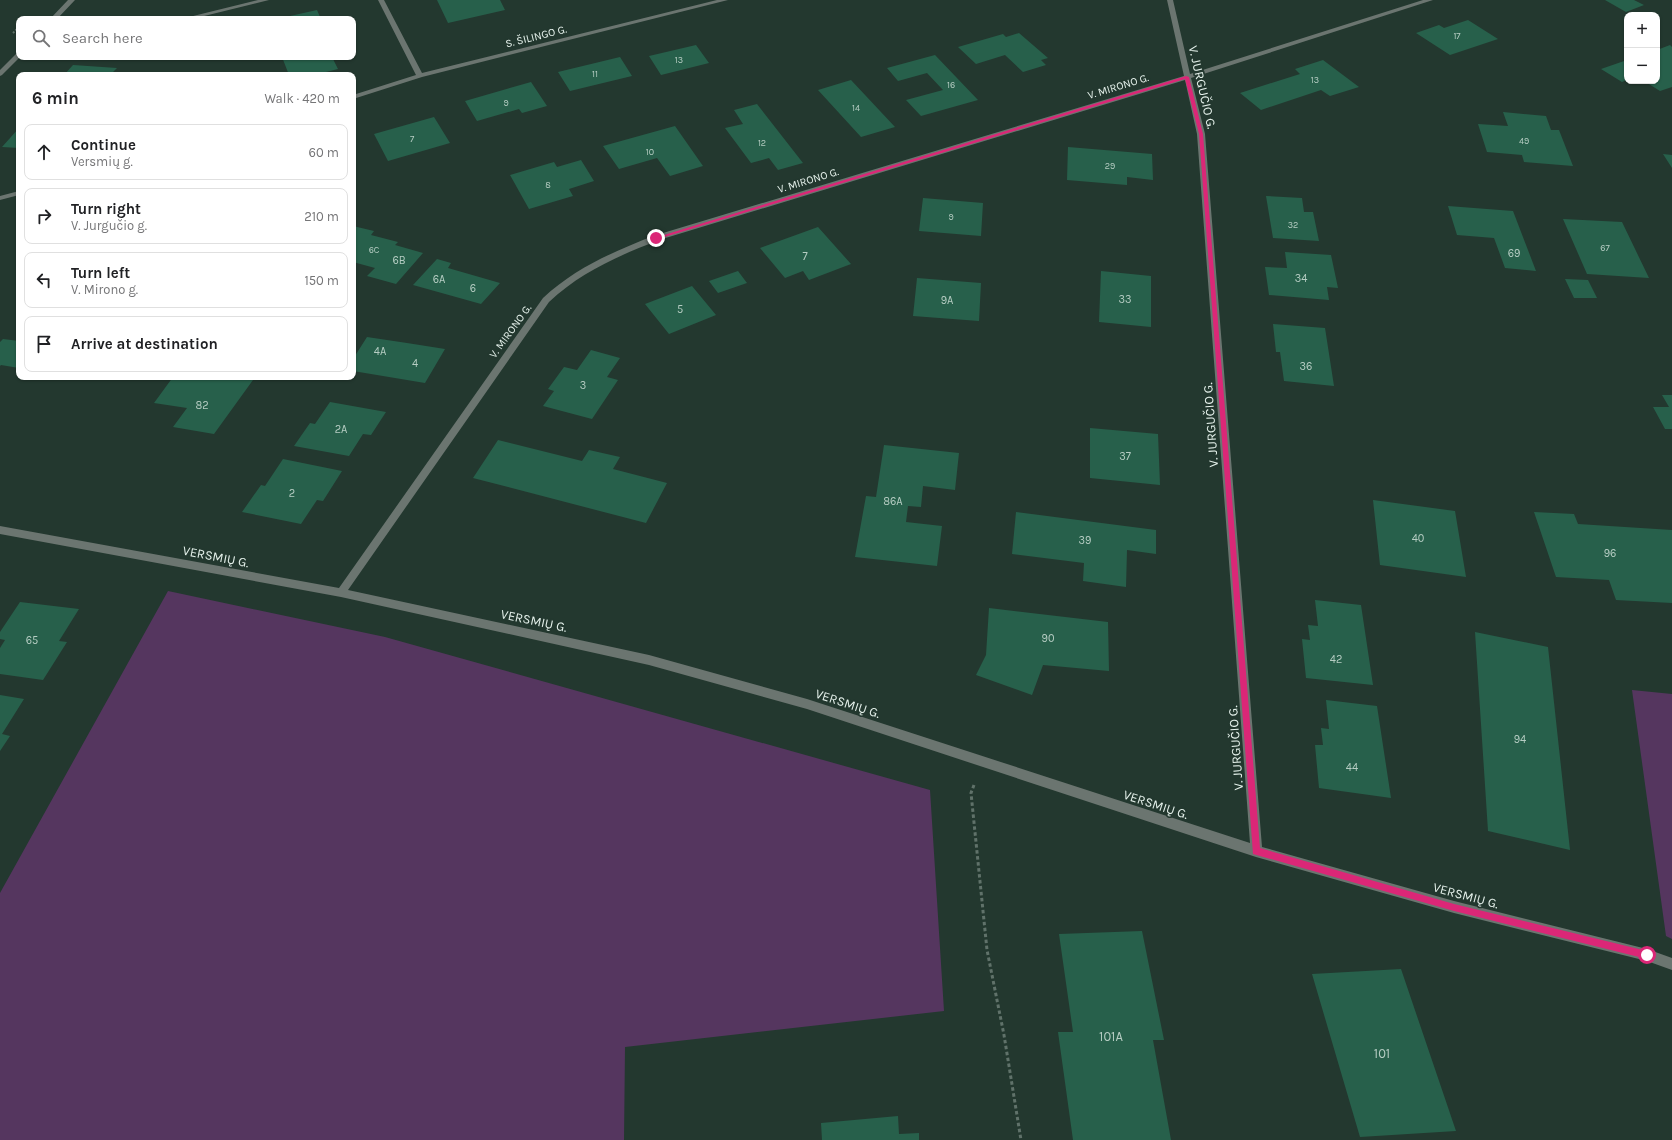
<!DOCTYPE html>
<html lang="en">
<head>
<meta charset="utf-8">
<style>
	body { margin:0; font-family:Karla,sans-serif; background:#f6f6f6; color:#202124 }
	.controls { position:absolute; right:12px; top:12px; display:grid; overflow:hidden; border-radius:8px; box-shadow:0 1px 3px #0004 }
	.controls button { width:36px; height:36px; display:grid; place-items:center; padding:0; border:0; border-bottom:1px solid #e0e0e0; background:#fff; color:#202124; font:20px sans-serif }
	.stop { position:absolute; width:12px; height:12px; margin:-9px; border:3px solid #db2777; border-radius:50%; background:#fff }
	.stop.end { background:#db2777; border-color:#fff; box-shadow:0 1px 4px #0008 }
	.list { margin:0; padding:0; list-style:none }
	h2 { display:flex; justify-content:space-between; align-items:center; height:52px; margin:0; padding:0 16px; font-size:17px }
	h2 small { font-size:13px; font-weight:400; color:#757577 }
	.list li { display:grid; grid-template-columns:26px 1fr auto; gap:12px; align-items:center; box-sizing:border-box; height:56px; margin:0 8px 8px; padding:0 8px; border:1px solid #e0e0e0; border-radius:8px }
	.list b { display:block; font-size:15px; white-space:nowrap }
	.list p { margin:0; font-size:13px; white-space:nowrap; color:#757577 }
	.list em { font-size:13px; font-style:normal; color:#757577 }
	.icon { flex:none; width:22px; height:22px; fill:none; stroke:currentColor; stroke-width:2; stroke-linecap:round; stroke-linejoin:round }
	.map { position:relative; flex:none; width:1672px; height:1140px; overflow:hidden }
	.search { position:absolute; background:#fff; box-shadow:0 1px 3px #0004; left:16px; top:16px; width:340px; height:44px; display:flex; align-items:center; gap:10px; box-sizing:border-box; padding:0 14px; border-radius:8px; color:#757577; font-size:15px }
	.panel { position:absolute; background:#fff; box-shadow:0 1px 3px #0004; left:16px; top:72px; width:340px; height:308px; border-radius:8px }
	.map>svg:first-child { display:block }
</style>
</head>
<body>
<div class="map">
<svg width="1672" height="1140" viewBox="0 0 1672 1140">
	<rect width="100%" height="100%" fill="#23382f"/>
	<!-- green -->
	<path fill="#55365f" d="M168 591 385 637 930 790 944 1011 625 1047 624 1140H0V893Z
		M1632 690 1672 694V939L1666 936Z"/>
	<!-- building -->
	<path fill="#27604b" d="M437 0H500L505 10 448 23Z
		M1605 0H1634L1644 5 1626 12Z
		M317 10 321 19H281V18Z
		M1468 20 1498 39 1450 55 1416 33 1439 25 1444 28Z
		M1019 33 1048 58 1041 60 1046 65 1023 72 1005 55 976 64 958 47 1003 34 1006 37Z
		M696 45 709 63 661 75 649 56Z
		M1670 45 1672 47V87L1660 91 1644 81H1657V50Z
		M935 55 978 100 921 116 906 100 943 90 927 73 898 81 887 68Z
		M282 57H332L338 69 314 75H289Z
		M620 57 632 76 570 91 558 72Z
		M1323 60 1359 87 1330 96 1321 90 1261 110 1240 93 1300 74 1295 69Z
		M1627 60V80L1622 82 1601 69Z
		M73 65 117 68 110 75H64Z
		M851 80 895 127 861 137 818 90Z
		M531 82 547 106 522 113 519 109 477 121 465 101Z
		M757 104 803 163 778 170 769 158 751 163 725 128 743 124 734 110Z
		M1503 112 1546 116 1551 130H1559L1573 166 1524 162 1522 155 1487 152 1478 124 1508 126Z
		M434 117 450 143 388 161 374 134Z
		M675 126 703 166 670 176 657 158 619 169 603 146Z
		M19 128V148L2 147Z
		M1068 147 1152 154 1153 180 1127 177V185L1067 180Z
		M1663 154 1672 155V168Z
		M581 160 594 181 569 189 573 196 529 209 510 175 554 162 557 167Z
		M1266 196 1302 198 1304 212H1313L1319 241 1273 238Z
		M923 198 983 203 981 236 919 231Z
		M1448 206 1513 211 1536 271 1505 268 1494 238 1457 235Z
		M1563 219 1622 222 1649 278 1587 274Z
		M353 226 374 231 371 235 398 242 395 245 423 253 396 284 367 276 375 268 353 262Z
		M818 227 851 264 809 280 803 271 785 278 760 248Z
		M1285 252 1331 255 1338 288 1327 287 1329 300 1269 295 1265 267 1287 268Z
		M437 259 451 263 448 268 500 283 481 304 413 285Z
		M738 271 747 283 718 293 709 281Z
		M1101 271 1151 276V327L1099 322Z
		M917 278 981 283 979 321 913 316Z
		M1565 279 1588 280 1597 298H1574Z
		M692 286 716 315 669 334 645 304Z
		M1273 324 1325 328 1334 386 1284 381 1280 352H1276Z
		M367 337 407 343 445 349 425 383 353 371V359Z
		M3 339 19 341V368L1 365 0 366V342Z
		M591 350 620 358 607 377 618 380 592 419 543 406 554 391 548 389 564 367 577 370Z
		M173 377H236L253 380 214 434 173 427 187 408 154 403Z
		M1662 395H1672V429H1665L1653 407H1669Z
		M330 402 386 412 371 435 363 434 349 456 294 446 310 423 315 424Z
		M1090 428 1158 434 1160 485 1090 478Z
		M498 440 582 461 589 450 620 457 613 469 667 483 646 523 473 478Z
		M884 445 959 453 955 490 923 486 921 507 908 506 906 522 942 526 937 566 855 557 866 496 876 497Z
		M283 459 342 471 323 501 317 500 301 524 242 512 261 485 265 486Z
		M1373 500 1455 511 1466 577 1380 565Z
		M1016 512 1156 530V554L1127 550 1126 587 1083 581 1084 563 1012 554Z
		M1534 512 1574 514 1578 524 1672 530V603L1616 600 1609 580 1556 577Z
		M1315 600 1361 605 1373 685 1306 678 1302 639 1310 640 1308 625 1318 626Z
		M20 602 79 609 59 641 67 642 43 680 0 674V648L5 640 0 639V632Z
		M989 608 1108 622 1109 671 1043 665 1032 695 976 675 986 655Z
		M1475 632 1548 647 1570 850 1488 831Z
		M0 695 24 699 2 734 10 736 0 751Z
		M1326 700 1377 706 1391 798 1319 788 1315 745H1323L1321 728 1329 729Z
		M1142 931 1164 1040H1153L1171 1140H1073L1058 1032H1073L1059 934Z
		M1401 969 1456 1131 1360 1137 1312 974Z
		M898 1116 899 1134 919 1133V1140H822L821 1123Z"/>
	<g fill="none" stroke-linecap="round" stroke-linejoin="round">
		<!-- path-far1 -->
		<path stroke="#60726a" stroke-width="2" stroke-dasharray="2 1.5" stroke-linecap="butt" d="M13 33 19 27"/>
		<!-- path -->
		<path stroke="#60726a" stroke-width="3" stroke-dasharray="3.5 2.5" stroke-linecap="butt" d="M974 785 971 793 987 950 1004 1035 1021 1140"/>
		<!-- minor -->
		<path fill="#6b7570" fill-rule="evenodd" d="M68 0H75L57 19H50Z
			M258 0H269L192 19H181Z
			M378 0H384L422 73 717 0H728L422 77 353 99V95L416 75Z
			M1167 0H1173L1190 74 1423 0H1433L1191 78 1205 134 1262 847 1454 901 1647 949 1672 958V970L1647 961 1454 913 1256 857 807 709 649 665 341 597 0 534V526L339 588 543 298C575 268 613 252 653 236L1184 76ZM1185 80 1197 134 1250 843 807 699 649 655 348 590 549 302C581 272 618 256 659 240Z
			M19 52 20 57 2 75 0 76V70L17 53Z
			M19 191V195L0 200V196Z"/>
	</g>
	<!-- route -->
	<path fill="#db2777" d="M1186 76 1189 77 1203 134 1260 848 1454 904 1647 951 1651 955 1650 958 1647 959 1454 911 1253 854 1199 134 1185 79 658 239 654 238Z"/>
	<g text-anchor="middle" stroke-width="3.5" stroke-linejoin="round" paint-order="stroke">
		<!-- far-number labels -->
		<g font-size="9" fill="#b6cdc3">
			<text x="1457" y="39">17</text>
			<text x="679" y="63">13</text>
			<text x="595" y="77">11</text>
			<text x="1315" y="83">13</text>
			<text x="951" y="88">16</text>
			<text x="506" y="106">9</text>
			<text x="856" y="111">14</text>
			<text x="412" y="142">7</text>
			<text x="1524" y="144">49</text>
			<text x="762" y="146">12</text>
			<text x="650" y="155">10</text>
			<text x="1110" y="169">29</text>
			<text x="548" y="188">8</text>
			<text x="951" y="220">9</text>
			<text x="1293" y="228">32</text>
			<text x="1605" y="251">67</text>
			<text x="374" y="253">6C</text>
		</g>
		<!-- far-street labels -->
		<g font-size="11" fill="#e5f1eb" stroke="#23382f">
			<text transform="translate(536 36) rotate(-14)" y="4">S. ŠILINGO G.</text>
			<text transform="translate(1118 86) rotate(-17)" y="4">V. MIRONO G.</text>
			<text transform="translate(808 180) rotate(-17)" y="4">V. MIRONO G.</text>
			<text transform="translate(510 331) rotate(-54)" y="4">V. MIRONO G.</text>
		</g>
		<!-- number labels -->
		<g font-size="11" fill="#b6cdc3">
			<text x="1514" y="257">69</text>
			<text x="805" y="260">7</text>
			<text x="399" y="264">6B</text>
			<text x="1301" y="282">34</text>
			<text x="439" y="283">6A</text>
			<text x="473" y="292">6</text>
			<text x="1125" y="303">33</text>
			<text x="947" y="304">9A</text>
			<text x="680" y="313">5</text>
			<text x="380" y="355">4A</text>
			<text x="415" y="367">4</text>
			<text x="1306" y="370">36</text>
			<text x="583" y="389">3</text>
			<text x="202" y="409">82</text>
			<text x="341" y="433">2A</text>
			<text x="1125" y="460">37</text>
			<text x="292" y="497">2</text>
			<text x="893" y="505">86A</text>
			<text x="1418" y="542">40</text>
			<text x="1085" y="544">39</text>
			<text x="1610" y="557">96</text>
			<text x="1048" y="642">90</text>
			<text x="32" y="644">65</text>
			<text x="1336" y="663">42</text>
			<text x="1520" y="743">94</text>
			<text x="1352" y="771">44</text>
		</g>
		<!-- street labels -->
		<g font-size="13" fill="#e5f1eb" stroke="#23382f">
			<text transform="translate(1203 87) rotate(77)" y="5">V. JURGUČIO G.</text>
			<text transform="translate(1210 425) rotate(-94)" y="5">V. JURGUČIO G.</text>
			<text transform="translate(216 556) rotate(11)" y="5">VERSMIŲ G.</text>
			<text transform="translate(534 620) rotate(12)" y="5">VERSMIŲ G.</text>
			<text transform="translate(848 703) rotate(18)" y="5">VERSMIŲ G.</text>
			<text transform="translate(1235 748) rotate(-94)" y="5">V. JURGUČIO G.</text>
			<text transform="translate(1156 804) rotate(18)" y="5">VERSMIŲ G.</text>
			<text transform="translate(1466 895) rotate(15)" y="5">VERSMIŲ G.</text>
		</g>
		<!-- near-number labels -->
		<g font-size="13" fill="#b6cdc3">
			<text x="1111" y="1041">101A</text>
			<text x="1382" y="1058">101</text>
		</g>
	</g>
</svg>
<div class="controls">
<button>+</button>
<button>−</button>
</div>
<div class="stop" style="left:1647px;top:955px"></div>
<div class="stop end" style="left:656px;top:238px"></div>
<div class="search"><svg class="icon" aria-label="search" viewBox="0 0 24 24"><circle cx="10" cy="10" r="6"/><path d="M15 15l6 6"/></svg>Search here</div>
<section class="panel">
<h2>6 min<small>Walk · 420 m</small></h2>
<ul class="list">
<li><svg class="icon" aria-label="ahead" viewBox="0 0 24 24"><path d="M12 20V5M6 11l6-6 6 6"/></svg><div><b>Continue</b><p>Versmių g.</p></div><em>60 m</em></li>
<li><svg class="icon" aria-label="right" viewBox="0 0 24 24"><path d="M7 20v-9h11M14 6l5 5-5 5"/></svg><div><b>Turn right</b><p>V. Jurgučio g.</p></div><em>210 m</em></li>
<li><svg class="icon" aria-label="left" viewBox="0 0 24 24"><path d="M17 20v-9H6M10 6l-5 5 5 5"/></svg><div><b>Turn left</b><p>V. Mirono g.</p></div><em>150 m</em></li>
<li><svg class="icon" aria-label="arrive" viewBox="0 0 24 24"><path d="M6 21V4h12l-3 4 3 4H6"/></svg><div><b>Arrive at destination</b></div></li>
</ul>
</section>
</div>
</body>
</html>
